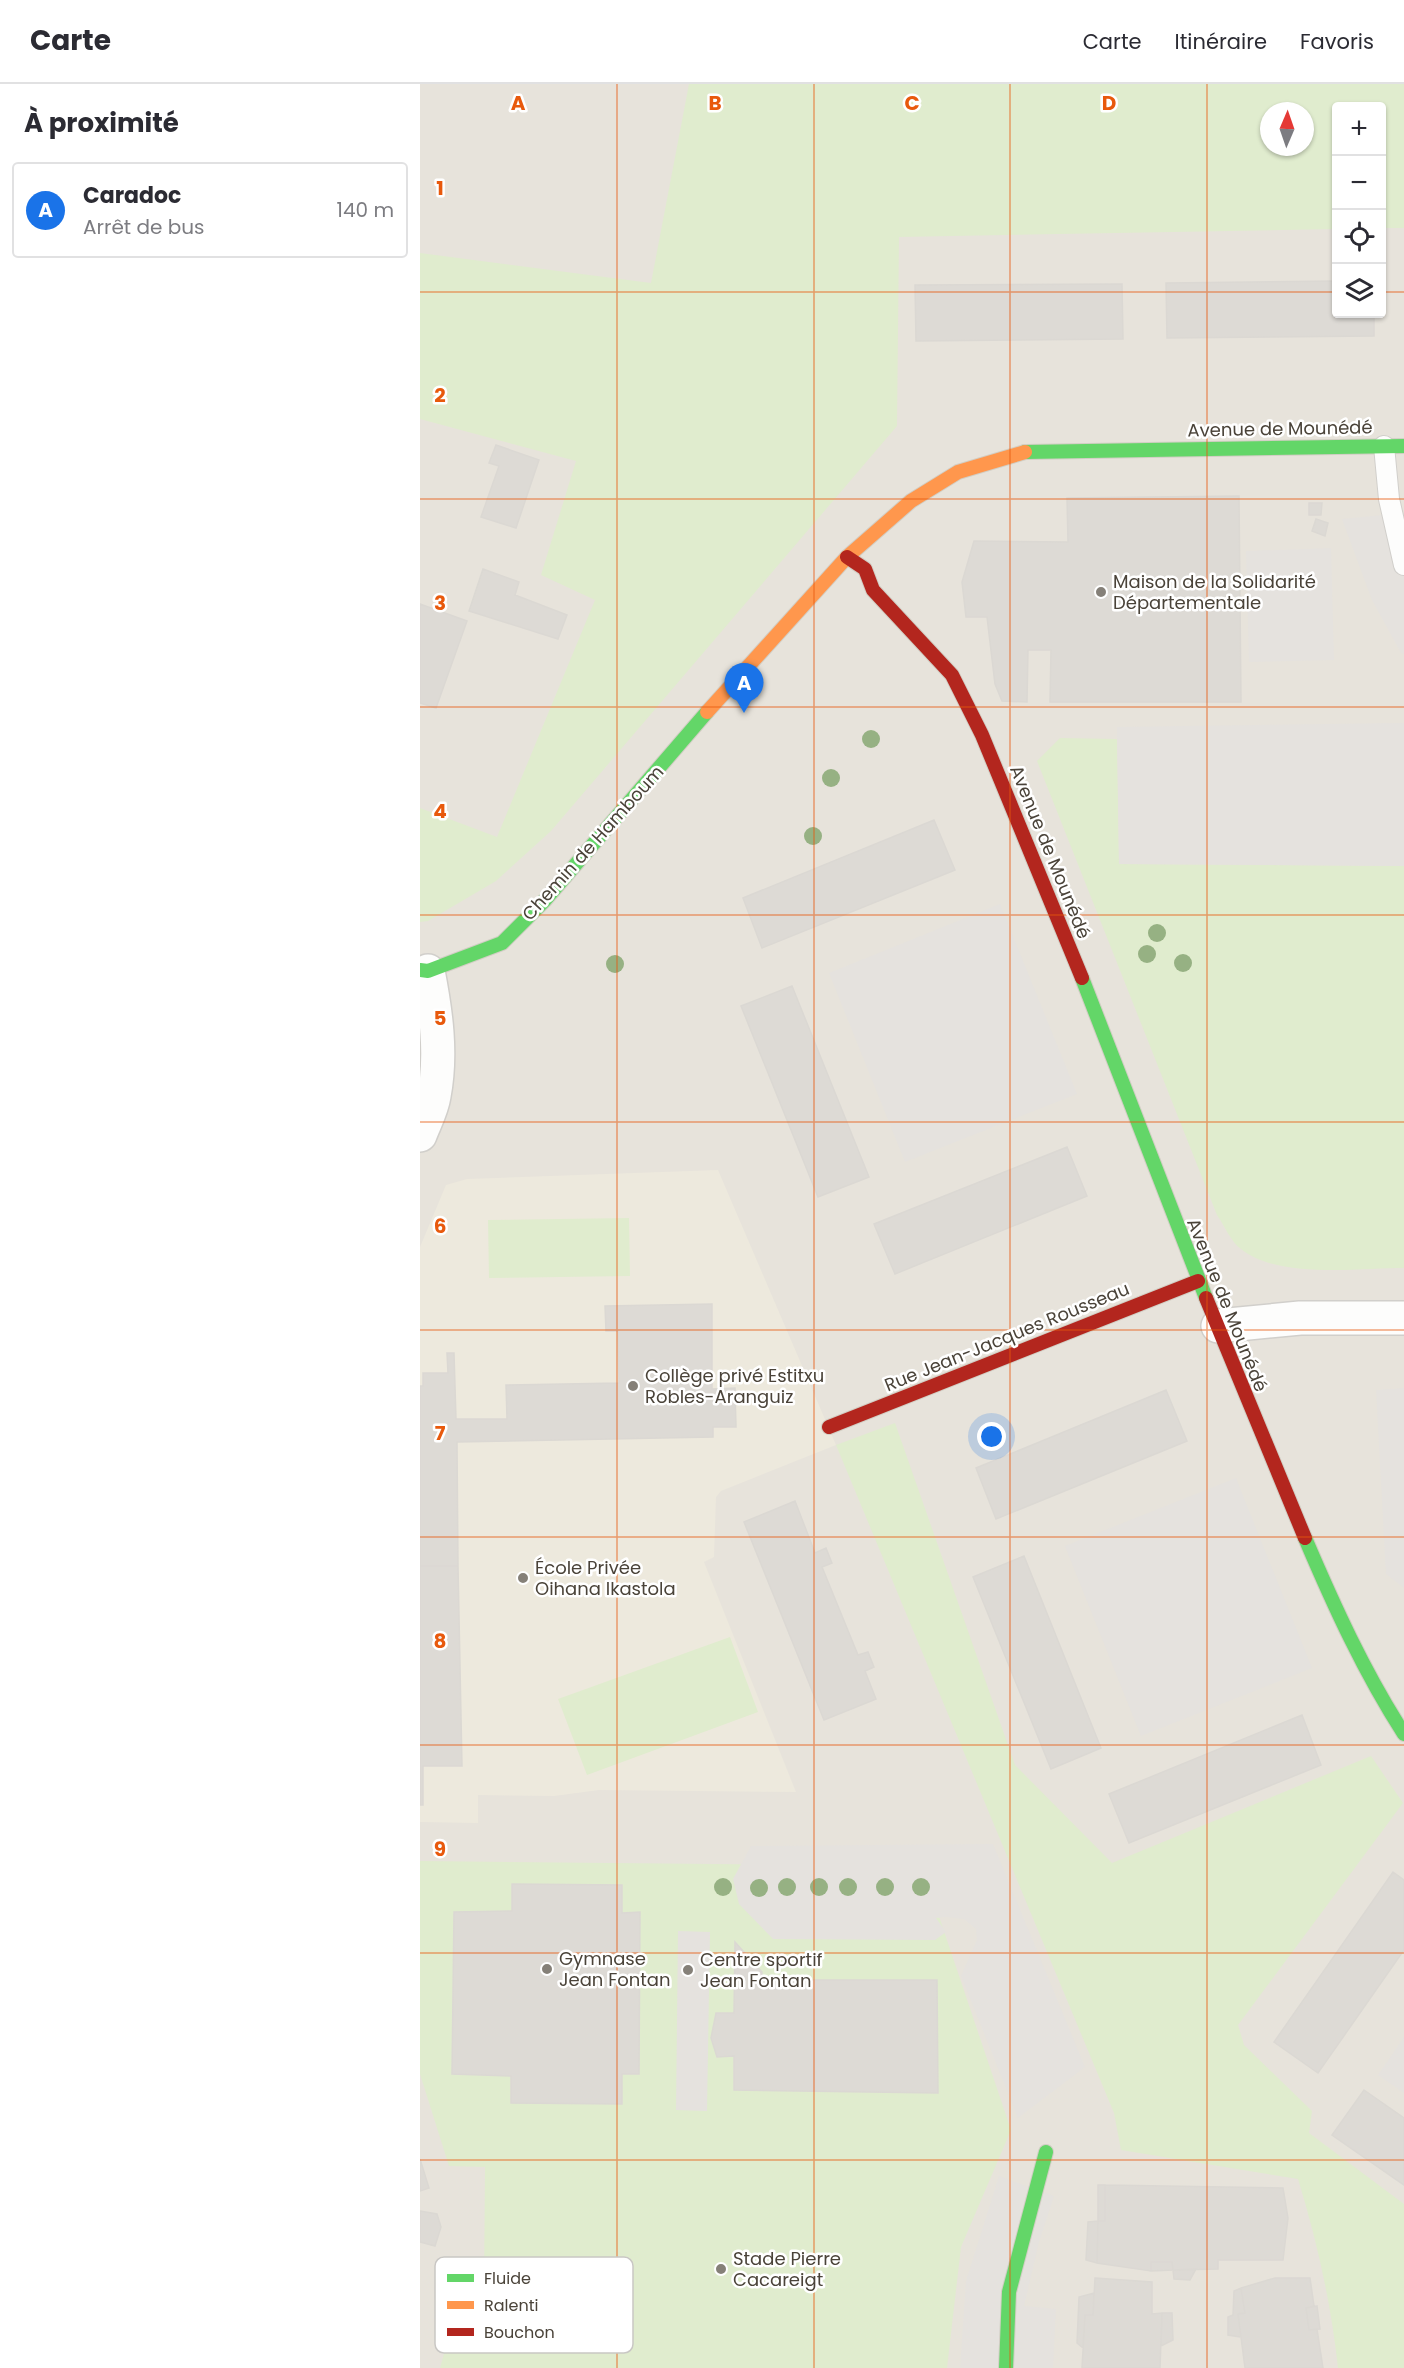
<!DOCTYPE html>
<html lang="fr">
<head>
<meta charset="utf-8">
<style>
	body { margin:0; font-family:Poppins,sans-serif; background:#f2f2f3; color:#2b2b33 }
	.controls { position:absolute; right:18px; top:18px; display:grid; overflow:hidden; border-radius:6px; box-shadow:0 2px 4px #0004 }
	.controls button { width:54px; height:54px; display:grid; place-items:center; padding:0; border:0; border-bottom:2px solid #e1e1e2; background:#fff; color:#2b2b33; font:30px sans-serif }
	.compass { position:absolute; left:840px; top:18px; width:54px; height:54px; border-radius:50%; background:#fff; box-shadow:0 2px 4px #0004; rotate:2deg }
	.you { position:absolute; left:572px; top:1353px; width:21px; height:21px; margin:-15px; border:4px solid #fff; border-radius:50%; background:#1a73e8; box-shadow:0 0 0 9px #1a73e833 }
	.badge { display:grid; place-items:center; width:39px; height:39px; border-radius:50%; background:#1a73e8; color:#fff; font-size:20px; font-weight:700 }
	.pin { position:absolute; translate:-50% -50px; filter:drop-shadow(0 2px 3px #0008) }
	.pin::after { content:''; position:absolute; top:32px; width:21px; height:18px; background:inherit; clip-path:polygon(0 0,100% 0,50% 100%) }
	.list { margin:0; padding:0; list-style:none }
	h2 { display:flex; justify-content:space-between; align-items:center; height:78px; margin:0; padding:0 24px; font-size:26px }
	h2 small { font-size:20px; font-weight:400; color:#7c7c81 }
	.list li { display:grid; grid-template-columns:39px 1fr auto; gap:18px; align-items:center; box-sizing:border-box; height:96px; margin:0 12px 12px; padding:0 12px; border:2px solid #e1e1e2; border-radius:6px }
	.list b { display:block; font-size:22px; white-space:nowrap }
	.list p { margin:0; font-size:20px; white-space:nowrap; color:#7c7c81 }
	.list em { font-size:20px; font-style:normal; color:#7c7c81 }
	.icon { flex:none; width:33px; height:33px; fill:none; stroke:currentColor; stroke-width:2; stroke-linecap:round; stroke-linejoin:round }
	.map { position:relative; flex:none; width:984px; height:2284px; overflow:hidden }
	header { display:flex; align-items:center; gap:36px; box-sizing:border-box; height:84px; padding:0 30px; background:#fff; border-bottom:2px solid #e1e1e2 }
	header strong { font-size:28px }
	nav { display:flex; gap:33px; margin-inline-start:auto; font-size:21px }
	main { display:flex }
	aside { flex:1; background:#fff }
	.map>svg:first-child { display:block }
</style>
</head>
<body>
<header>
<strong>Carte</strong>
<nav><a>Carte</a><a>Itinéraire</a><a>Favoris</a></nav>
</header>
<main>
<aside>
<h2>À proximité<small></small></h2>
<ul class="list">
<li><span class="badge">A</span><div><b>Caradoc</b><p>Arrêt de bus</p></div><em>140 m</em></li>
</ul>
</aside>
<div class="map">
<svg width="984" height="2284" viewBox="0 0 984 2284">
	<rect width="100%" height="100%" fill="#f3f1ed"/>
	<!-- residential -->
	<path fill="#e7e3db" fill-rule="evenodd" d="M0 0H984V2284H0ZM916 22H962V230H916ZM849 27H885V63H849Z"/>
	<!-- education -->
	<path fill="#ede9dd" d="M298 1086 416 1361 301 1407 296 1413 294 1473 284 1478 376 1708 179 1706 134 1712 58 1711V1739L0 1738V1163L26 1101 47 1095Z"/>
	<!-- green -->
	<path fill="#e0ecce" fill-rule="evenodd" d="M269 0H984V144H962V22H916V145L479 153 477 342 131 747 76 797 8 837 0 838V724L77 753 175 516 121 491 156 377 0 335V169L231 199ZM849 27H885V63H849Z
		M640 654 697 655 699 780 984 782V1184C939 1184 858 1195 821 1165 811 1158 804 1141 797 1131L617 677Z
		M209 1134 210 1192 69 1194 68 1136Z
		M475 1339 595 1681 692 1779 951 1672 983 1719 818 1941 824 1961 892 2027 889 2049 984 2120V2284H918C911 2219 897 2157 878 2095L701 2066 694 2029 416 1361Z
		M310 1553 338 1628 167 1691 138 1615Z
		M0 1777 502 1782 591 2046 541 2163 527 2284H20L40 2213 64 2207 65 2083 29 2082 0 1990Z"/>
	<!-- parking -->
	<path fill="#e5e2de" d="M984 429V570L981 569 952 516 922 435Z
		M911 464 914 576 829 578 826 467Z
		M984 639V782L699 780 697 643Z
		M580 820 657 1010 485 1078 409 889Z
		M984 1304V1504L966 1490 956 1306Z
		M816 1394 892 1584 721 1652 645 1462Z
		M573 1760 665 1983 598 2034 541 1892 557 1856 556 1845 544 1835 526 1833 516 1834 526 1848 515 1856 353 1855 319 1820 313 1795 331 1762Z
		M258 1847 290 1848 287 2027 256 2026Z
		M984 1953V2009L958 1991Z
		M579 2092 634 2112 619 2158 604 2222 636 2225 633 2284H540L546 2197Z"/>
	<!-- building -->
	<path fill="#dddad5" stroke="#dbd8d3" stroke-width="1.5" d="M916 197V230H954V252L747 254 746 199Z
		M702 200 703 255 496 257 495 201Z
		M76 361 119 376 96 444 61 433 79 382 69 379Z
		M819 412 821 618H630L631 566H608L607 618 582 617 575 600 567 533H546L542 498 554 457 648 458 647 414Z
		M889 419H902L901 431H889Z
		M896 435 908 439 905 452 892 447Z
		M63 485 99 498 95 511 147 531 138 555 49 527Z
		M0 520 47 537 16 624 0 619Z
		M514 736 535 786 342 864 323 814Z
		M372 902 449 1093 398 1113 321 922Z
		M647 1063 667 1112 475 1190 454 1140Z
		M292 1220V1305L315 1304 316 1343H293V1353L37 1358 38 1482H0V1302H3V1289H28L27 1269H34L36 1335H87L86 1301 199 1299 198 1247H186L185 1222Z
		M746 1306 767 1357 576 1435 556 1384Z
		M375 1417 395 1469 406 1464 412 1479 402 1483 438 1571 448 1568 454 1583 445 1587 456 1615 404 1636 324 1438Z
		M604 1472 681 1664 631 1685 553 1493Z
		M0 1482H38L42 1682H3V1721H0Z
		M882 1631 901 1681 709 1759 689 1710Z
		M973 1788 984 1796V1866L898 1989 854 1958Z
		M92 1800 202 1801V1829L220 1828 219 1990H202V2020L91 2019V1992L32 1990 34 1828 92 1827Z
		M315 1858 342 1888V1896H517L518 2009 314 2006V1972L297 1973 291 1954 296 1929H314Z
		M944 2006 984 2034V2101L912 2051Z
		M0 2075 9 2104 0 2107Z
		M678 2101H685V2137H678Z
		M685 2101 863 2104 868 2134 863 2176H798V2185L753 2186 752 2178H731V2187L677 2179 678 2137H685Z
		M0 2127 17 2130 21 2143 15 2162 0 2158Z
		M678 2137 677 2179 666 2176 668 2138Z
		M731 2178H752L753 2186 731 2187Z
		M776 2185 770 2196 754 2195 753 2186Z
		M675 2194 732 2198V2230L742 2229 740 2284H662L665 2231H673Z
		M855 2194H890L894 2222 886 2224 889 2246 897 2245 903 2284H825L818 2230 825 2229 821 2204Z
		M821 2204 825 2229 818 2230 821 2253 808 2251V2233L813 2231 814 2207Z
		M674 2209 673 2231H665L663 2264 657 2259 659 2213Z
		M897 2222 900 2245 889 2246 886 2224Z
		M742 2229H752L753 2256 741 2262Z"/>
	<g fill="none" stroke-linecap="round" stroke-linejoin="round">
		<!-- lane casing -->
		<g stroke="#d1cfcb" stroke-width="22">
			<path id="lane" d="M964 362 969 415 984 481"/>
		</g>
		<!-- street casing -->
		<g stroke="#d1cfcb" stroke-width="36">
			<path id="street" d="M0 1051C5 1038 12 1025 14 1012 22 970 16 928 8 887
				M798 1242 880 1234H984"/>
		</g>
		<!-- fast casing -->
		<g stroke="#d2cec4" stroke-width="16">
			<path id="fast" d="M605 368 984 362
				M0 886 8 887 82 859 125 816 287 628
				M662 894 786 1214
				M885 1454C914 1522 944 1588 984 1650
				M586 2284 589 2208 626 2068"/>
		</g>
		<!-- slow casing -->
		<g stroke="#d2cec4" stroke-width="16">
			<path id="slow" d="M287 628 427 473 491 417 538 388 605 368"/>
		</g>
		<!-- jam casing -->
		<g stroke="#d2cec4" stroke-width="16">
			<path id="jam" d="M427 473 445 485 453 506 532 591 562 651 662 894
				M786 1214 885 1454
				M409 1343 778 1197"/>
		</g>
		<!-- lane -->
		<use href="#lane" stroke="#fdfdfc" stroke-width="20"/>
		<!-- street -->
		<use href="#street" stroke="#fdfdfc" stroke-width="33"/>
		<!-- fast -->
		<use href="#fast" stroke="#63d668" stroke-width="14"/>
		<!-- slow -->
		<use href="#slow" stroke="#ff974d" stroke-width="14"/>
		<!-- jam -->
		<use href="#jam" stroke="#b3261e" stroke-width="14"/>
	</g>
	<!-- trees -->
	<g fill="#96b183">
		<circle cx="451" cy="655" r="9"/>
		<circle cx="411" cy="694" r="9"/>
		<circle cx="393" cy="752" r="9"/>
		<circle cx="737" cy="849" r="9"/>
		<circle cx="727" cy="870" r="9"/>
		<circle cx="763" cy="879" r="9"/>
		<circle cx="195" cy="880" r="9"/>
		<circle cx="303" cy="1803" r="9"/>
		<circle cx="367" cy="1803" r="9"/>
		<circle cx="399" cy="1803" r="9"/>
		<circle cx="428" cy="1803" r="9"/>
		<circle cx="465" cy="1803" r="9"/>
		<circle cx="501" cy="1803" r="9"/>
		<circle cx="339" cy="1804" r="9"/>
	</g>
	<!-- grid -->
	<path fill="none" stroke="#e8590c" stroke-width="1.5" stroke-opacity="0.55" d="M197 0V2284M394 0V2284M590 0V2284M787 0V2284M0 208H916M962 208H984M0 415H984M0 623H984M0 831H984M0 1038H984M0 1246H984M0 1453H984M0 1661H984M0 1869H984M0 2076H984"/>
	<!-- markers -->
	<g fill="#858078" stroke="#fff" stroke-width="2">
		<circle cx="681" cy="508" r="6"/>
		<circle cx="213" cy="1302" r="6"/>
		<circle cx="103" cy="1494" r="6"/>
		<circle cx="127" cy="1885" r="6"/>
		<circle cx="268" cy="1886" r="6"/>
		<circle cx="301" cy="2185" r="6"/>
	</g>
	<g text-anchor="middle" stroke-width="5" stroke-linejoin="round" paint-order="stroke">
		<!-- street labels -->
		<g font-size="18" fill="#4a4339" stroke="#fff">
			<text transform="translate(860 345) rotate(-1)" y="6">Avenue de Mounédé</text>
			<text transform="translate(173 759) rotate(-48)" y="6">Chemin de Hamboum</text>
			<text transform="translate(630 768) rotate(68)" y="6">Avenue de Mounédé</text>
			<text transform="translate(807 1221) rotate(68)" y="6">Avenue de Mounédé</text>
			<text transform="translate(587 1253) rotate(-22)" y="6">Rue Jean-Jacques Rousseau</text>
		</g>
		<!-- poi labels -->
		<g font-size="18" fill="#4a4339" stroke="#fff" text-anchor="start">
			<text x="693" y="504">Maison de la Solidarité<tspan x="693" dy="21">Départementale</tspan></text>
			<text x="225" y="1298">Collège privé Estitxu<tspan x="225" dy="21">Robles-Aranguiz</tspan></text>
			<text x="115" y="1490">École Privée<tspan x="115" dy="21">Oihana Ikastola</tspan></text>
			<text x="139" y="1881">Gymnase<tspan x="139" dy="21">Jean Fontan</tspan></text>
			<text x="280" y="1882">Centre sportif<tspan x="280" dy="21">Jean Fontan</tspan></text>
			<text x="313" y="2181">Stade Pierre<tspan x="313" dy="21">Cacareigt</tspan></text>
		</g>
	</g>
	<!-- legend -->
	<rect x="15" y="2173" width="198" height="96" rx="9" fill="#fff" stroke="#c9c7c4" stroke-width="1.5"/>
	<rect x="27" y="2190" width="27" height="8" fill="#63d668"/>
	<rect x="27" y="2217" width="27" height="8" fill="#ff974d"/>
	<rect x="27" y="2244" width="27" height="8" fill="#b3261e"/>
	<g font-size="16" fill="#4a4339">
		<text x="64" y="2200">Fluide</text>
		<text x="64" y="2227">Ralenti</text>
		<text x="64" y="2254">Bouchon</text>
	</g>
	<g font-size="20" text-anchor="middle" font-weight="bold" fill="#e8590c" stroke="#fff" stroke-width="5" stroke-linejoin="round" paint-order="stroke">
		<text x="98" y="26">A</text>
		<text x="295" y="26">B</text>
		<text x="492" y="26">C</text>
		<text x="689" y="26">D</text>
		<text x="20" y="111">1</text>
		<text x="20" y="318">2</text>
		<text x="20" y="526">3</text>
		<text x="20" y="734">4</text>
		<text x="20" y="941">5</text>
		<text x="20" y="1149">6</text>
		<text x="20" y="1356">7</text>
		<text x="20" y="1564">8</text>
		<text x="20" y="1772">9</text>
	</g>
</svg>
<div class="controls">
<button>+</button>
<button>−</button>
<button><svg class="icon" aria-label="locate" viewBox="0 0 24 24"><circle cx="12" cy="12" r="6"/><path d="M12 2v4M12 18v4M2 12h4M18 12h4"/></svg></button>
<button><svg class="icon" aria-label="layers" viewBox="0 0 24 24"><path d="M12 4l9 5-9 5-9-5zM3 14l9 5 9-5"/></svg></button>
</div>
<svg class="compass" viewBox="-18 -18 36 36"><path d="M0-13l5 13h-10z" fill="#e53935"/><path d="M0 13l5-13h-10z" fill="#7c7c81"/></svg>
<div class="you"></div>
<div class="pin badge" style="left:324px;top:629px">A</div>
</div>
</main>
</body>
</html>
